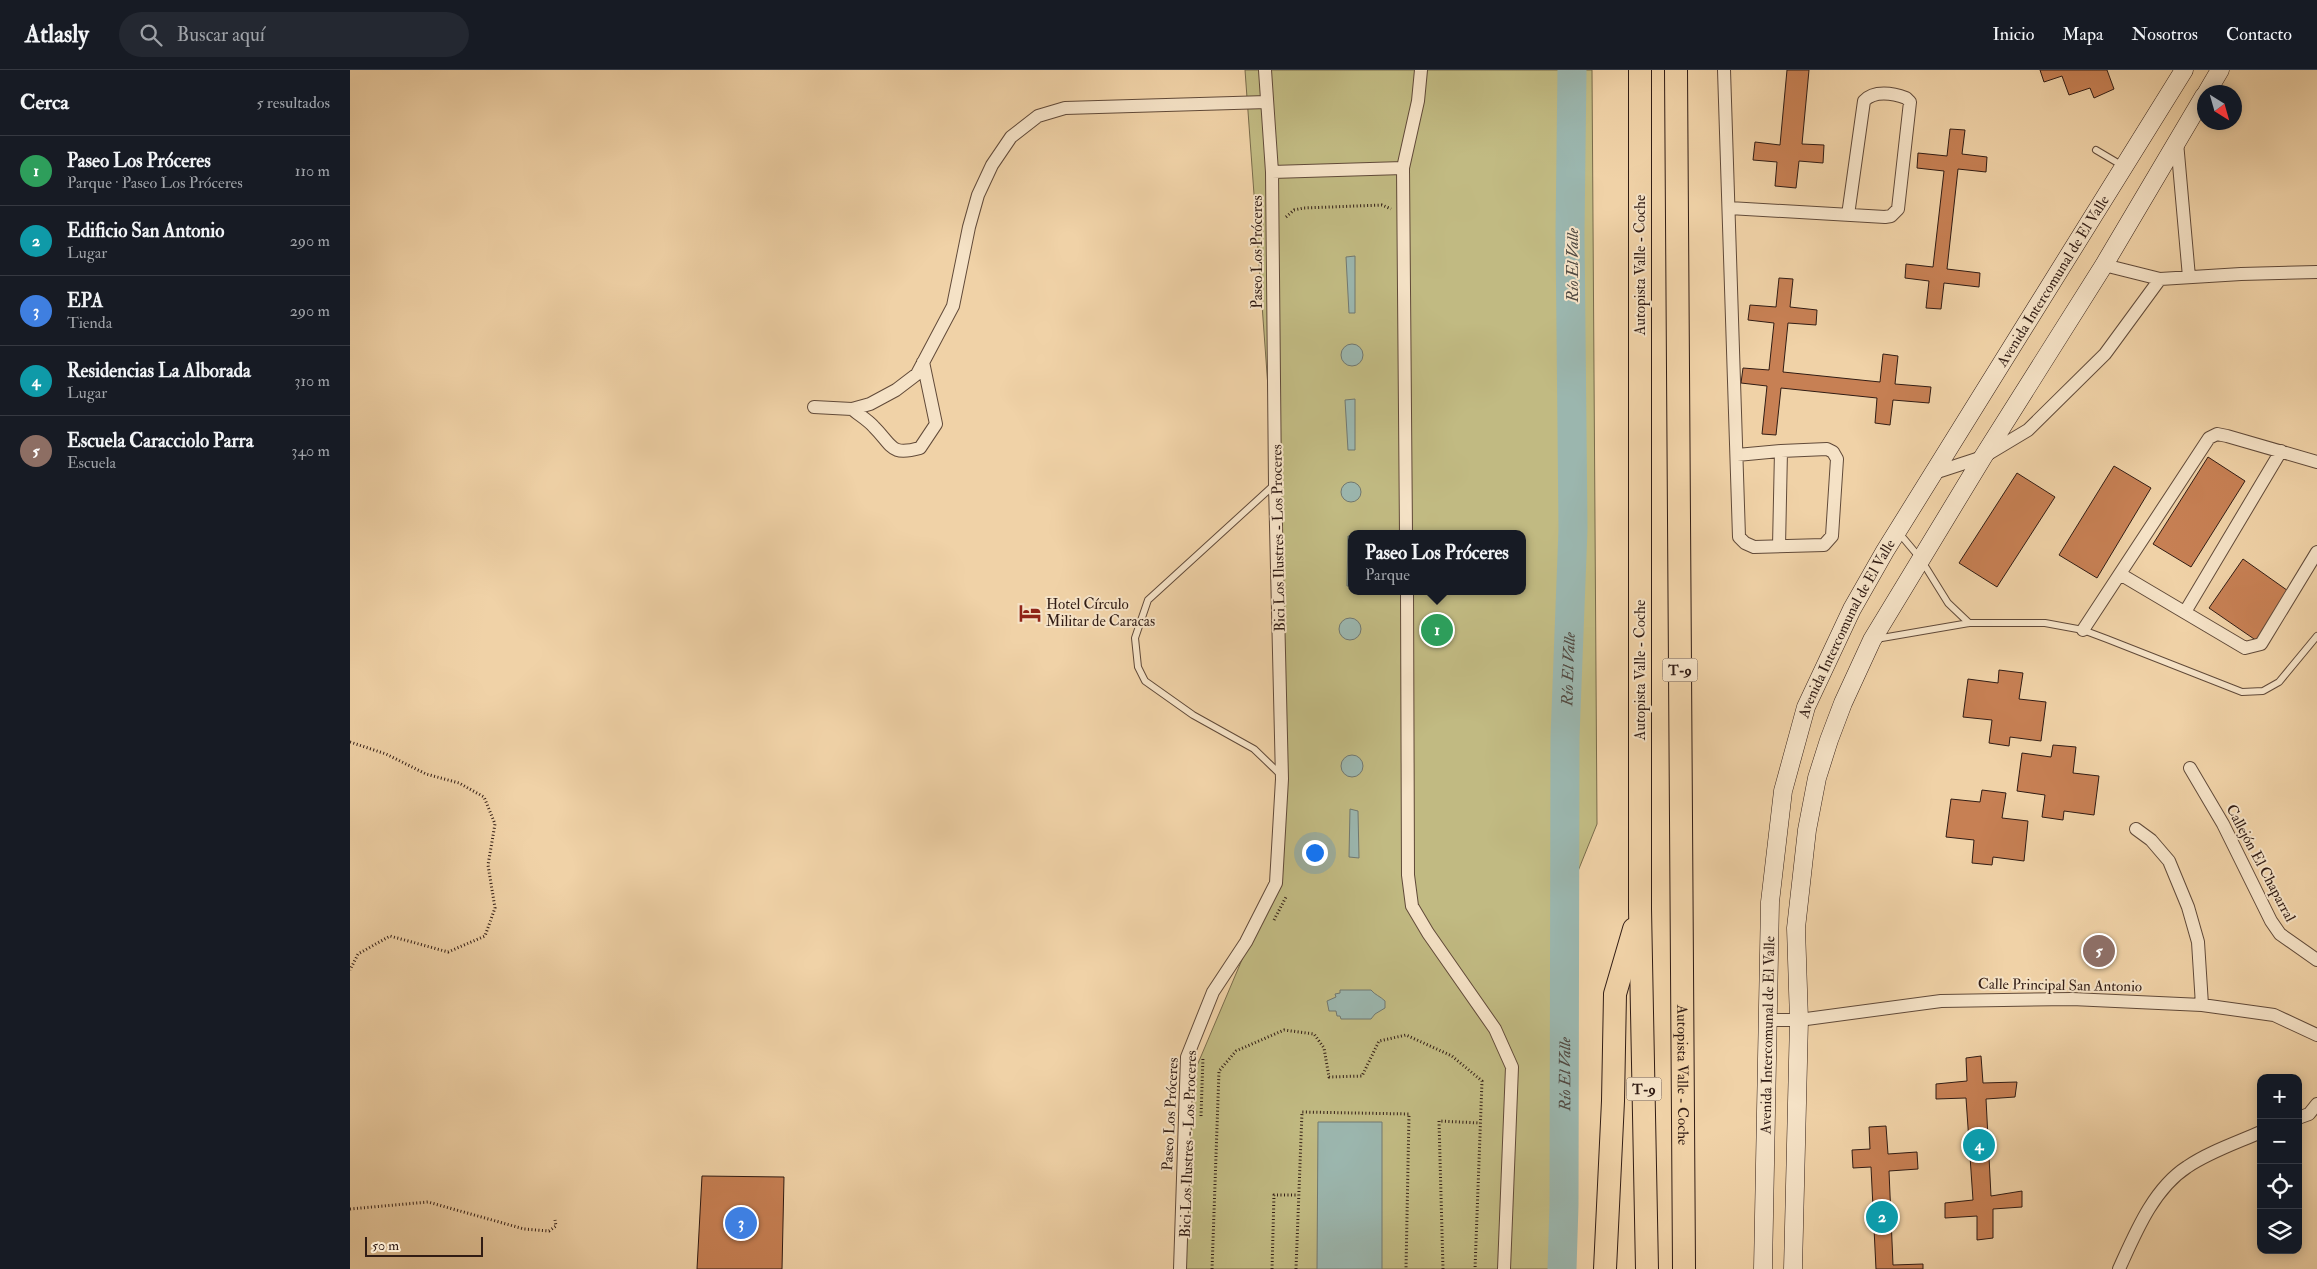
<!DOCTYPE html>
<html lang="es">
<head>
<meta charset="utf-8">
<style>
	body { margin:0; font-family:"IM FELL Double Pica",serif; background:#242831; color:#f1f3f6 }
	.controls { position:absolute; right:15px; bottom:15px; display:grid; overflow:hidden; border-radius:10px; box-shadow:0 2px 12px #0003 }
	.controls button { width:45px; height:45px; display:grid; place-items:center; padding:0; border:0; border-bottom:1px solid #363941; background:#171b24; color:#f1f3f6; font:25px sans-serif }
	.compass { position:absolute; left:1847px; top:15px; width:45px; height:45px; border-radius:50%; background:#171b24; box-shadow:0 2px 12px #0003; rotate:143deg }
	.scale { position:absolute; left:15px; bottom:12px; width:118px; box-sizing:border-box; padding-left:5px; border:2px solid #311c14; border-top:0; font-size:14px; line-height:18px; white-space:nowrap; color:#311c14; -webkit-text-stroke:4px #f5e2c6; paint-order:stroke }
	.you { position:absolute; left:964px; top:782px; width:18px; height:18px; margin:-12px; border:4px solid #fff; border-radius:50%; background:#1a73e8; box-shadow:0 0 0 8px #1a73e833 }
	.badge { display:grid; place-items:center; width:32px; height:32px; border-radius:50%; background:#1a73e8; color:#fff; font-size:16px; font-weight:700 }
	.pin { position:absolute; translate:-50% -50%; border:2px solid #fff; box-shadow:0 1px 5px #0006 }
	.popup { position:absolute; left:998px; top:460px; width:178px; height:65px; box-sizing:border-box; display:grid; place-content:center; border-radius:10px; background:#171b24; filter:drop-shadow(0 1px 4px #0005); font-size:16px; white-space:nowrap; color:#9ea1a6 }
	.popup b { font-size:19px; color:#f1f3f6 }
	.popup::after { content:''; position:absolute; left:50%; top:100%; margin-left:-10px; border:10px solid transparent; border-top-color:#171b24 }
	.list { margin:0; padding:0; list-style:none }
	h2 { display:flex; justify-content:space-between; align-items:center; height:65px; margin:0; padding:0 20px; font-size:21px }
	h2 small { font-size:16px; font-weight:400; color:#9ea1a6 }
	.list li { display:grid; grid-template-columns:32px 1fr auto; gap:15px; align-items:center; box-sizing:border-box; height:70px; padding:0 20px; border-top:1px solid #363941 }
	.list b { display:block; font-size:19px; white-space:nowrap }
	.list p { margin:0; font-size:16px; white-space:nowrap; color:#9ea1a6 }
	.list em { font-size:16px; font-style:normal; color:#9ea1a6 }
	.icon { flex:none; width:28px; height:28px; fill:none; stroke:currentColor; stroke-width:2; stroke-linecap:round; stroke-linejoin:round }
	.map { position:relative; flex:none; width:1967px; height:1199px; overflow:hidden }
	header { display:flex; align-items:center; gap:30px; box-sizing:border-box; height:70px; padding:0 25px; background:#171b24; border-bottom:1px solid #363941 }
	header strong { font-size:24px }
	nav { display:flex; gap:28px; margin-inline-start:auto; font-size:18px }
	.search { width:350px; height:45px; background:#242831; display:flex; align-items:center; gap:12px; box-sizing:border-box; padding:0 18px; border-radius:28px; color:#9ea1a6; font-size:19px }
	main { display:flex }
	aside { flex:1; background:#171b24 }
	.map>svg:first-child { display:block }
</style>
</head>
<body>
<header>
<strong>Atlasly</strong>
<div class="search"><svg class="icon" aria-label="search" viewBox="0 0 24 24"><circle cx="10" cy="10" r="6"/><path d="M15 15l6 6"/></svg>Buscar aquí</div>
<nav><a>Inicio</a><a>Mapa</a><a>Nosotros</a><a>Contacto</a></nav>
</header>
<main>
<aside>
<h2>Cerca<small>5 resultados</small></h2>
<ul class="list">
<li><span class="badge" style="background:#2e9e5b">1</span><div><b>Paseo Los Próceres</b><p>Parque · Paseo Los Próceres</p></div><em>110 m</em></li>
<li><span class="badge" style="background:#0f9aa8">2</span><div><b>Edificio San Antonio</b><p>Lugar</p></div><em>290 m</em></li>
<li><span class="badge" style="background:#3f7fe0">3</span><div><b>EPA</b><p>Tienda</p></div><em>290 m</em></li>
<li><span class="badge" style="background:#0f9aa8">4</span><div><b>Residencias La Alborada</b><p>Lugar</p></div><em>310 m</em></li>
<li><span class="badge" style="background:#8d6e63">5</span><div><b>Escuela Caracciolo Parra</b><p>Escuela</p></div><em>340 m</em></li>
</ul>
</aside>
<div class="map">
<svg width="1967" height="1199" viewBox="0 0 1967 1199">
	<rect width="100%" height="100%" fill="#f0d2a7"/>
	<filter id="stains"><feTurbulence type="fractalNoise" baseFrequency=".004" numOctaves="4"/><feColorMatrix values="0 0 0 0 .2 0 0 0 0 .09 0 0 0 0 .02 0 0 0 .5 -.17"/></filter>
	<radialGradient id="worn" r=".72"><stop offset=".6" stop-color="#630" stop-opacity="0"/><stop offset="1" stop-color="#630" stop-opacity=".3"/></radialGradient>
	<!-- green -->
	<path fill="#c1ba82" stroke="#796b4b" fill-rule="evenodd" d="M895 0H1242L1247 754 1203 863 1200 1199H828L835 1024 919 826 932 706 925 414ZM1002 464H1172V521H1002Z"/>
	<!-- water -->
	<path fill="#9bb6ae" stroke="#717870" d="M1005 186V243H999L996 187Z
		M991 285a11 11 0 1 1 22 0a11 11 0 1 1-22 0Z
		M1005 329V380H998L995 330Z
		M991 422a10 10 0 1 1 20 0a10 10 0 1 1-20 0Z
		M998 466H1002V516H997Z
		M989 559a11 11 0 1 1 22 0a11 11 0 1 1-22 0Z
		M991 696a11 11 0 1 1 22 0a11 11 0 1 1-22 0Z
		M1000 739 1008 741 1009 788 999 787Z
		M990 920H1021C1025 925 1030 926 1035 931V938L1025 944 1021 949H991L990 946H987L986 941H979L977 931 986 927 985 924 990 923Z
		M968 1052H1032V1199H967Z"/>
	<g fill="none" stroke-linecap="round" stroke-linejoin="round">
		<!-- river -->
		<path stroke="#9bb6ae" stroke-width="29" id="s1" d="M1212 1199 1214 1135 1215 667 1223 459 1220 163 1222 0"/>
	</g>
	<!-- building -->
	<path fill="#c78054" stroke="#311c14" d="M1437 0H1459L1452 74 1474 75 1473 93 1449 91 1446 118 1425 116 1427 92 1403 90 1405 72 1430 75Z
		M1690 0H1757L1764 19 1744 28 1740 18 1719 25 1712 6 1694 12Z
		M1600 59 1615 60 1612 84 1637 87 1636 102 1608 99 1597 199 1630 203 1629 217 1594 213 1591 239 1576 238 1579 211 1555 208 1556 194 1583 197 1594 101 1567 98 1568 83 1597 86Z
		M1429 208 1443 209 1440 237 1467 240 1466 255 1438 253 1433 302 1530 312 1533 284 1548 286 1545 314 1581 317 1579 333 1543 330 1540 355 1525 353 1527 328 1431 318 1426 365 1412 364 1417 316 1391 313 1393 298 1419 300 1424 253 1398 250 1400 235 1426 237Z
		M1858 387 1895 411 1841 497 1803 474Z
		M1764 396 1801 418 1747 508 1709 485Z
		M1667 403 1705 427 1647 517 1609 493Z
		M1893 489 1941 523 1907 571 1859 538Z
		M1649 600 1673 603 1669 629 1696 632 1691 671 1660 667 1659 676 1639 673 1642 650 1613 647 1618 609 1648 613Z
		M1703 675 1726 677 1723 703 1749 706 1744 745 1714 741 1713 750 1692 747 1695 725 1667 721 1672 683 1701 687Z
		M1632 720 1656 723 1652 748 1678 751 1674 791 1643 787 1642 795 1622 793 1624 770 1596 767 1601 729 1630 732Z
		M1631 986 1633 1013 1667 1012 1665 1027 1636 1029 1641 1126 1672 1121V1137L1643 1139V1168L1627 1170V1146L1595 1148V1133L1623 1130 1616 1028 1586 1029V1014L1617 1011 1616 988Z
		M1536 1056 1538 1084 1567 1082 1568 1099 1539 1101 1543 1195 1573 1194V1199H1526L1521 1097 1503 1098 1502 1080 1520 1079 1519 1057Z
		M352 1106 434 1107 432 1199H347Z"/>
	<g fill="none" stroke-linecap="round" stroke-linejoin="round">
		<!-- service casing -->
		<g stroke="#614a39" stroke-width="8">
			<path id="service" d="M1746 80 1773 96
				M924 415 798 530 785 568 788 597 795 611 843 645 904 679 931 705
				M1549 463 1570 488 1598 533 1619 553
				M1526 569 1619 553H1695L1733 560 1757 569 1892 622 1913 621 1929 612 1967 566"/>
		</g>
		<!-- minor casing -->
		<g stroke="#614a39" stroke-width="14">
			<path id="minor" d="M1374 0 1389 467 1395 473 1404 477 1474 475 1482 466 1487 389 1483 382 1477 379 1431 381 1429 476
				M1827 72 1839 207
				M922 102 1053 98
				M1379 138 1535 147 1541 146 1548 139 1560 32 1556 28C1543 23 1524 20 1514 31L1498 145
				M1754 195 1810 209 1891 204 1967 202
				M464 337 502 339 520 334 546 320 567 304 603 236 619 157 628 125 642 95 661 67 688 46 715 38 917 32
				M502 339C509 345 518 350 524 357 543 376 540 386 570 378L586 354 573 292
				M1387 385 1431 381
				M1584 403 1633 387 1678 360 1755 284 1810 209
				M1056 464 1053 98 1068 31 1071 0
				M1770 504 1895 578 1911 574 1967 482
				M1057 521 1058 805 1062 836 1078 863 1145 959 1162 997 1154 1199
				M1835 542 1931 381
				M1733 560 1859 368 1867 364 1877 366 1967 392
				M1840 698 1873 754 1921 851 1930 864 1967 890
				M1786 759 1801 770 1819 791 1838 837 1848 872 1852 935
				M1419 950H1449L1591 931 1722 929 1852 935 1924 945 1967 965
				M1948 1048 1959 1044 1967 1034
				M830 1199 837 987 863 922 896 872 926 813 932 709 925 414 922 102 915 0
				M1769 1199C1785 1164 1803 1119 1837 1097 1859 1082 1886 1073 1911 1062"/>
		</g>
		<!-- secondary casing -->
		<g stroke="#311c14" stroke-width="19">
			<g id="secondary">
				<path d="M1857 22 1870 0"/>
				<path id="s2" d="M1413 1199 1420 832 1433 721 1456 637 1502 539 1535 481 1834 0"/>
				<path d="M1443 1199 1449 950 1446 858 1457 760 1467 708 1479 670 1493 633 1522 570 1633 387 1754 195 1854 26"/>
			</g>
		</g>
		<!-- motorway casing -->
		<g stroke="#311c14" stroke-width="24">
			<g id="motorway">
				<path d="M1290 0V839L1297 1199"/>
				<path id="s3" d="M1326 0 1334 1199"/>
				<path d="M1255 1199 1263 1031 1265 924 1284 859"/>
			</g>
		</g>
		<!-- path -->
		<path stroke="#311c14" stroke-width="3" stroke-dasharray="1 2.5" stroke-linecap="butt" d="M936 147 944 140 954 138 1032 135 1041 139
			M0 672 36 684 76 704 109 713 134 727 145 754 138 795 145 838 135 866 98 882 40 866 8 884 0 900
			M924 850 936 827
			M851 1046 853 987
			M0 1139 78 1132 174 1159 199 1161 206 1156 205 1150
			M862 1199 869 1001 886 981 934 960 964 964 974 978 979 1007 1012 1006 1029 971 1056 965 1102 986 1132 1011 1125 1199
			M922 1199 924 1125H948
			M946 1199 952 1042 1059 1044 1056 1199
			M1093 1199 1089 1051 1130 1053"/>
		<!-- service -->
		<use href="#service" stroke="#f5e2c6" stroke-width="6"/>
		<!-- minor -->
		<use href="#minor" stroke="#f5e2c6" stroke-width="12"/>
		<!-- secondary -->
		<use href="#secondary" stroke="#f5e2c6" stroke-width="18"/>
		<!-- motorway -->
		<use href="#motorway" stroke="#f0d2a7" stroke-width="22"/>
	</g>
	<!-- icons -->
	<defs>
		<g id="hotel-bare" transform="scale(1.725)"><path d="M-6-4.5h1.5V1H6V5H4.5V3h-9V5H-6ZM-4 0a1.8 1.8 0 1 1 3.6 0ZM.5 0V-2.5h3Q6-2.5 6 0Z" fill="#8f2418" stroke="#f5e2c6" stroke-width="2.5" paint-order="stroke"/></g>
	</defs>
	<g fill-rule="evenodd">
		<use href="#hotel-bare" x="680" y="543"/>
	</g>
	<g text-anchor="middle" stroke-width="4" stroke-linejoin="round" paint-order="stroke">
		<!-- shield labels -->
		<g fill="#f5e2c6" stroke="#6c5749" stroke-width="1">
			<rect x="1312.5" y="588.5" width="35" height="23" rx="4"/>
			<rect x="1276.5" y="1007.5" width="35" height="23" rx="4"/>
		</g>
		<g font-size="14" font-weight="bold" fill="#311c14">
			<text x="1330" y="605">T-9</text>
			<text x="1294" y="1024">T-9</text>
		</g>
		<!-- street labels -->
		<g font-size="15" fill="#311c14" stroke="#f5e2c6">
			<text transform="translate(907 182) rotate(-90)" y="5">Paseo Los Próceres</text>
			<text transform="translate(1290 195) rotate(-90)" y="5">Autopista Valle - Coche</text>
			<text dy="5" stroke="none"><textPath href="#s2" startOffset="1059">Avenida Intercomunal de El Valle</textPath></text>
			<text transform="translate(928 468) rotate(-91)" y="5">Bici Los Ilustres - Los Proceres</text>
			<text dy="5" stroke="none"><textPath href="#s2" startOffset="654">Avenida Intercomunal de El Valle</textPath></text>
			<text transform="translate(1290 600) rotate(-90)" y="5">Autopista Valle - Coche</text>
			<text transform="translate(1911 793) rotate(62)" y="5">Callejón El Chaparral</text>
			<text transform="translate(1710 915) rotate(1)" y="5">Calle Principal San Antonio</text>
			<text dy="5" stroke="none"><textPath href="#s2" startOffset="234">Avenida Intercomunal de El Valle</textPath></text>
			<text dy="5" stroke="none"><textPath href="#s3" startOffset="1005">Autopista Valle - Coche</textPath></text>
			<text transform="translate(820 1044) rotate(-87)" y="5">Paseo Los Próceres</text>
			<text transform="translate(838 1074) rotate(-88)" y="5">Bici Los Ilustres - Los Proceres</text>
		</g>
		<!-- poi labels -->
		<g font-size="15" fill="#311c14" stroke="#f5e2c6" text-anchor="start">
			<text x="696" y="539">Hotel Círculo<tspan x="696" dy="17">Militar de Caracas</tspan></text>
		</g>
		<!-- water labels -->
		<g font-size="16" font-style="italic" fill="#514a42" stroke="#f5e2c6">
			<text transform="translate(1222 195) rotate(-90)" y="6">Río El Valle</text>
			<text dy="6" stroke="none"><textPath href="#s1" startOffset="600">Río El Valle</textPath></text>
			<text dy="6" stroke="none"><textPath href="#s1" startOffset="195">Río El Valle</textPath></text>
		</g>
	</g>
	<rect width="100%" height="100%" filter="url(#stains)"/>
	<rect width="100%" height="100%" fill="url(#worn)"/>
</svg>
<div class="controls">
<button>+</button>
<button>−</button>
<button><svg class="icon" aria-label="locate" viewBox="0 0 24 24"><circle cx="12" cy="12" r="6"/><path d="M12 2v4M12 18v4M2 12h4M18 12h4"/></svg></button>
<button><svg class="icon" aria-label="layers" viewBox="0 0 24 24"><path d="M12 4l9 5-9 5-9-5zM3 14l9 5 9-5"/></svg></button>
</div>
<svg class="compass" viewBox="-18 -18 36 36"><path d="M0-13l5 13h-10z" fill="#e53935"/><path d="M0 13l5-13h-10z" fill="#9ea1a6"/></svg>
<div class="scale">50 m</div>
<div class="you"></div>
<div class="pin badge" style="left:1087px;top:560px;background:#2e9e5b">1</div>
<div class="popup"><b>Paseo Los Próceres</b>Parque</div>
<div class="pin badge" style="left:1532px;top:1147px;background:#0f9aa8">2</div>
<div class="pin badge" style="left:391px;top:1153px;background:#3f7fe0">3</div>
<div class="pin badge" style="left:1629px;top:1075px;background:#0f9aa8">4</div>
<div class="pin badge" style="left:1749px;top:881px;background:#8d6e63">5</div>
</div>
</main>
</body>
</html>
